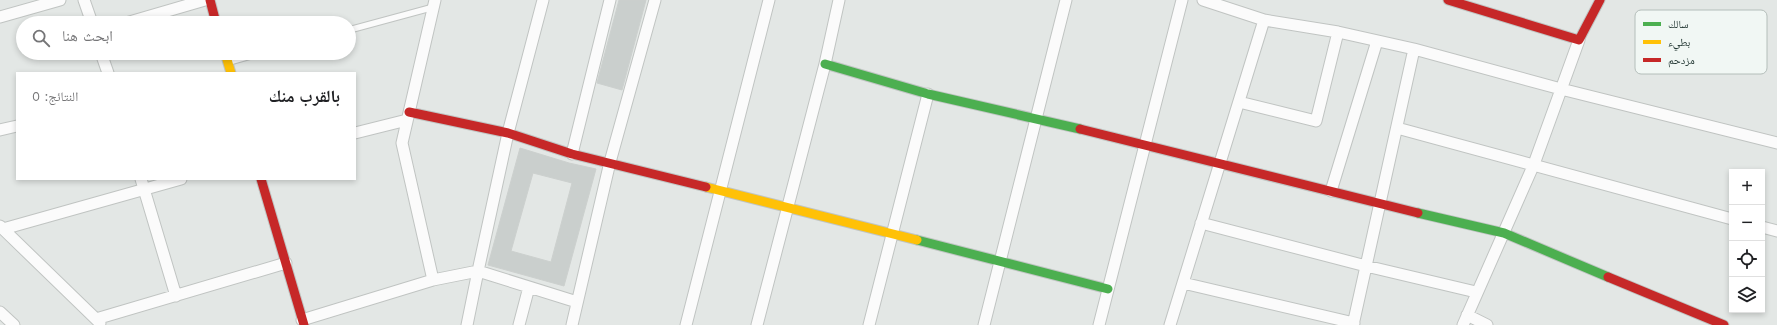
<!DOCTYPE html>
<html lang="ar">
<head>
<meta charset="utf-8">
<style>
	body { margin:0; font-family:"Work Sans","Noto Naskh Arabic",sans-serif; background:#f6f6f6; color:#202124; direction:rtl }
	.controls { position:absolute; right:12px; bottom:12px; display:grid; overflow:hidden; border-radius:0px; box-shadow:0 2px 6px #0003 }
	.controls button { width:36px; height:36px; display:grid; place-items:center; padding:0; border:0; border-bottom:1px solid #e0e0e0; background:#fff; color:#202124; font:20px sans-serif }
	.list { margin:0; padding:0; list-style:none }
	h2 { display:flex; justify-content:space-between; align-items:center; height:52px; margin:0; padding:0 16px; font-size:17px }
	h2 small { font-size:13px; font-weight:400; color:#757577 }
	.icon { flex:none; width:22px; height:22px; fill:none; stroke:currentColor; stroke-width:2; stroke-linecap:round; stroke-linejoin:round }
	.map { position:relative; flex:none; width:1777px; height:325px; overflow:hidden; direction:ltr }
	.search { position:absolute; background:#fff; box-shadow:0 2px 6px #0003; left:16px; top:16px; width:340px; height:44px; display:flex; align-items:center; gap:10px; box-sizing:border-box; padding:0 14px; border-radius:22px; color:#757577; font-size:15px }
	.panel { position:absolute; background:#fff; box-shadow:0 2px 6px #0003; left:16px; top:72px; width:340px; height:108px; border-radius:0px; direction:rtl }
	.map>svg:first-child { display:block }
</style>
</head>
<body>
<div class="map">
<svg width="1777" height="325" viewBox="0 0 1777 325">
	<rect width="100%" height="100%" fill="#e3e7e5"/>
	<!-- building -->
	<path fill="#cacfcd" stroke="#ccd0ce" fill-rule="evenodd" d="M619 0H646L622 90 597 83Z
		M520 148 569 163 596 169 564 286 488 265ZM533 173 572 183 551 262 511 251Z"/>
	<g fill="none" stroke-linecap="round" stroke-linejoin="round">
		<!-- lane casing -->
		<g stroke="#c0c4c2" stroke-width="8">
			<path id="lane" d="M349 30 434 7
				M229 62 261 53"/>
		</g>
		<!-- street casing -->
		<g stroke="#c0c4c2" stroke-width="13">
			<path id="street" d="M84 0 92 23
				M1203 0 1264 20 1338 32 1414 49 1561 89 1777 143
				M0 17 60 0
				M126 23 205 0
				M101 53 108 73
				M1239 102 1316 121 1338 32
				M1397 128 1732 219
				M0 130 17 126
				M355 133 407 120
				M572 154 610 0
				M141 179 176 296
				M1331 191 1377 41
				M1201 223 1366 266 1476 292
				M0 226 100 323
				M1762 227 1777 231
				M3 229 181 179
				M433 280 402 143 435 0
				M1183 283 1354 323
				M0 312 14 325
				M1467 315 1487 325
				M96 319 286 263
				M302 320 433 280 478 271 508 133 543 0
				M467 325 478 271 577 302
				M519 325 529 287
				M572 325 610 162 655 0
				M686 325 769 0
				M757 325 825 64 839 0
				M869 325 928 94
				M984 325 1066 0
				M1099 325 1182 0
				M1170 325 1264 20
				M1353 325 1414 49
				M1463 325 1534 164 1579 40"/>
		</g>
		<!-- fast casing -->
		<g stroke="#c0c5c3" stroke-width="11">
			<path id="fast" d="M825 64 928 94 1080 129
				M1418 213 1504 233 1608 277
				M917 240 1108 289"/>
		</g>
		<!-- slow casing -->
		<g stroke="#c0c5c3" stroke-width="11">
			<path id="slow" d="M225 53 231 73
				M706 187 917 240"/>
		</g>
		<!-- jam casing -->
		<g stroke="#c0c5c3" stroke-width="11">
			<path id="jam" d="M210 0 216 23
				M1448 0 1579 40 1600 0
				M409 112 508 133 572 154 706 187
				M1080 129 1418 213
				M261 179 304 325
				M1608 277 1724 325"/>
		</g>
		<!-- lane -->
		<use href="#lane" stroke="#fbfbfb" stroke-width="5.5"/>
		<!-- street -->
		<use href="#street" stroke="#fbfbfb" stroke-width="11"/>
		<!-- fast -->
		<use href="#fast" stroke="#4caf50" stroke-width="9"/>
		<!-- slow -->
		<use href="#slow" stroke="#ffc107" stroke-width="9"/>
		<!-- jam -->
		<use href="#jam" stroke="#c62828" stroke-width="9"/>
	</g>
	<!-- legend -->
	<rect x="1635" y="10" width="132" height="64" rx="6" fill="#f1f7f4" stroke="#b4beba" stroke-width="1"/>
	<rect x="1643" y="22" width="18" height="4" fill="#4caf50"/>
	<rect x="1643" y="40" width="18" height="4" fill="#ffc107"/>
	<rect x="1643" y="58" width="18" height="4" fill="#c62828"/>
	<g font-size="11" fill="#243834">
		<text x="1668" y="28">سالك</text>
		<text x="1668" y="46">بطيء</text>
		<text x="1668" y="64">مزدحم</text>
	</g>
</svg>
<div class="controls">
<button>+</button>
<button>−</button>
<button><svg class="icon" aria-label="locate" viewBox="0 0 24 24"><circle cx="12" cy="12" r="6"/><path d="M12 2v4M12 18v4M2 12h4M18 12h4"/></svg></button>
<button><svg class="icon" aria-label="layers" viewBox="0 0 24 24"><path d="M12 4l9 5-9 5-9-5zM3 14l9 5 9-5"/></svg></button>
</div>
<div class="search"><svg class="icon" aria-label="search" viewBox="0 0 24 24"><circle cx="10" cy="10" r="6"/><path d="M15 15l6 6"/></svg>ابحث هنا</div>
<section class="panel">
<h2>بالقرب منك<small>النتائج: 0</small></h2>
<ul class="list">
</ul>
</section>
</div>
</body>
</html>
